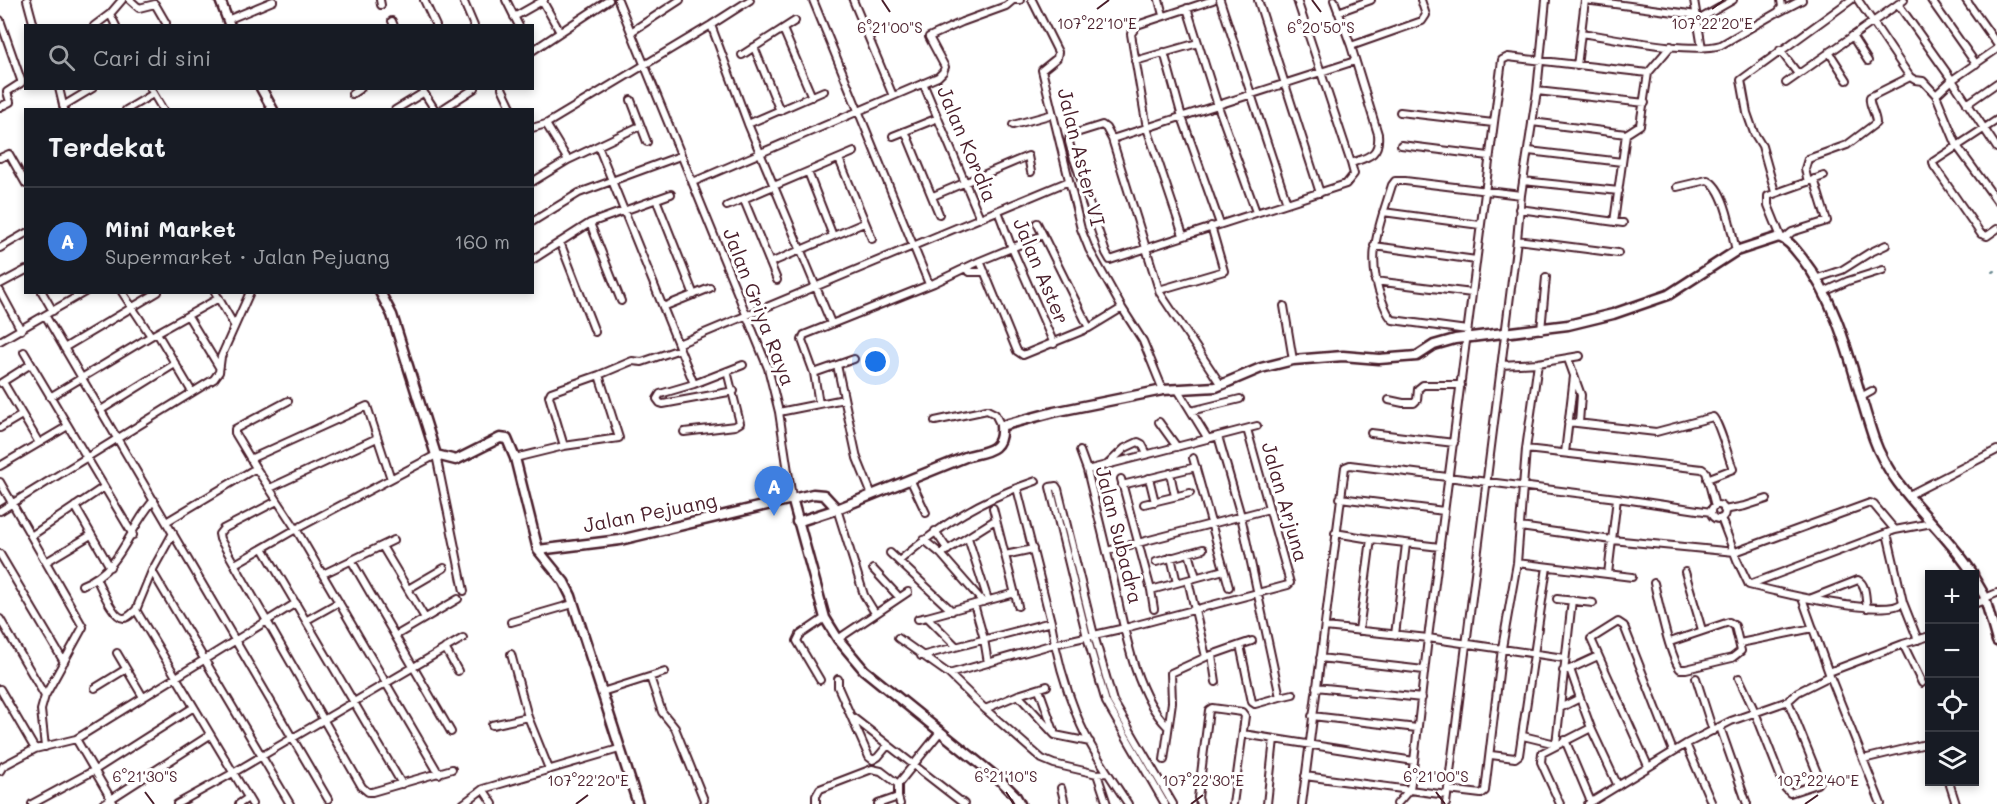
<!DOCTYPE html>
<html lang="id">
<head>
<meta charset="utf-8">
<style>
	body { margin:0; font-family:Mali,sans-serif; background:#242831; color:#f1f3f6 }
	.controls { position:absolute; right:18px; bottom:18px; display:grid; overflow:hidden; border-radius:0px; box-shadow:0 3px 9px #0003 }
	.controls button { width:54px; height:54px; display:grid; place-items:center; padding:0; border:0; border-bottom:2px solid #363941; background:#171b24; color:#f1f3f6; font:30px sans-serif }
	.you { position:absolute; left:876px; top:362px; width:21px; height:21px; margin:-15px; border:4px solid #fff; border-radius:50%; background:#1a73e8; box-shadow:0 0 0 9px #1a73e833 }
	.badge { display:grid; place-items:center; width:39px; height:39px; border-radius:50%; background:#0b8043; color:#fff; font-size:20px; font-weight:700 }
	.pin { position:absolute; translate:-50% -50px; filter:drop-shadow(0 2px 3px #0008) }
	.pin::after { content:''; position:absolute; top:32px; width:21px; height:18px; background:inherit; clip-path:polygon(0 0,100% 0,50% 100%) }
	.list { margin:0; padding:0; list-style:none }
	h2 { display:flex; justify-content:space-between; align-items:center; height:78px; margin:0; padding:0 24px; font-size:26px }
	h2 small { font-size:20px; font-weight:400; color:#9ea1a6 }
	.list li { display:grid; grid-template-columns:39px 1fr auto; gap:18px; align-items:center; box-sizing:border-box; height:108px; padding:0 24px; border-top:2px solid #363941 }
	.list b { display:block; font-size:22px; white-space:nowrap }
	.list p { margin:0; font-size:20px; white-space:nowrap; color:#9ea1a6 }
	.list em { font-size:20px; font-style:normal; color:#9ea1a6 }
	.icon { flex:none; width:33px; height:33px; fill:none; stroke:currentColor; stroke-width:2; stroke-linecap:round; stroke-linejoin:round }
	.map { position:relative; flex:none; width:1997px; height:804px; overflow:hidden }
	.search { position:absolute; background:#171b24; box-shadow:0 3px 9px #0003; left:24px; top:24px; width:510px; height:66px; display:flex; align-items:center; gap:15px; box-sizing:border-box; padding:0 21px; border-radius:0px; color:#9ea1a6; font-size:22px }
	.panel { position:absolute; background:#171b24; box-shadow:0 3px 9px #0003; left:24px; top:108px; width:510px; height:186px; border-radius:0px }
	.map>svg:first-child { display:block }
</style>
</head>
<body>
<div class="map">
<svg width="1997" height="804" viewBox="0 0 1997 804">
	<rect width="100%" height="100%" fill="#fff"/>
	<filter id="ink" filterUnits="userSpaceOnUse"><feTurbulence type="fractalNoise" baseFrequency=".0167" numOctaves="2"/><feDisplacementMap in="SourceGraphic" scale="12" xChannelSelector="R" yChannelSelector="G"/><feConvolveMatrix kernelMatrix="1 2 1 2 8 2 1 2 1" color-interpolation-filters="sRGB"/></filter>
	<g filter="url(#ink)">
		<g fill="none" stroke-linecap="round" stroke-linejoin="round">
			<!-- stream -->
			<path stroke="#67878f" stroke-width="2" d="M1992 272 1995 271"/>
			<!-- street casing -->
			<g stroke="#4a1f2b" stroke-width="10">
				<path id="street" d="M27 0 34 26
					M130 0 139 8 155 4 166 23
					M380 0 381 5
					M424 0 436 26
					M463 0 474 26
					M506 0 519 26
					M542 0 560 32
					M618 0 768 368 779 412 792 498
					M813 0 929 284
					M853 0 893 96
					M1011 0H1020
					M1032 0 1058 52 1057 58 1042 70 1081 229 1089 249 1122 308 1143 341 1163 390
					M1159 0 1163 15
					M1220 0 1287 203
					M1258 0 1320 193
					M1334 0 1351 46 1378 134C1380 155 1369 157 1351 163
					M1694 0 1702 48
					M1858 0 1910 77 1915 80 1923 81 1936 95 1957 146 1997 201
					M1931 0 1976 64
					M1966 0 1997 44
					M1898 4 1952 80 1997 148
					M1187 8 1218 106 1256 212
					M1338 12 1371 0
					M1779 12 1802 0
					M514 17 544 0
					M0 20 21 80V83L7 92 10 102 0 107
					M227 20 273 1
					M1698 20 1733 0
					M392 21 394 26
					M711 25 748 124 831 323
					M94 26 110 14
					M116 26 110 14 122 0
					M783 29 812 97
					M631 32 680 0
					M1581 33C1616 38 1689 54 1721 45L1778 12 1782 7 1781 0
					M1852 36 1868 61
					M1351 46 1422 21 1426 15 1421 0
					M754 47 780 111
					M1780 50 1798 74
					M532 51 609 0
					M1164 52 1182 117 1220 224
					M1829 52 1847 80
					M742 55 795 21
					M1135 61 1198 43
					M1577 66 1585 0 1697 15
					M923 83 980 218
					M1786 83 1904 0
					M59 88 64 109
					M150 88 163 110
					M421 88 435 110
					M502 88 512 109
					M1537 91 1645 103
					M352 94 361 88
					M1936 95 1952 80 1997 49
					M631 100 647 142
					M1967 104 1997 83
					M63 106 93 88
					M126 110 153 94
					M395 110 423 93
					M441 110 475 88
					M1400 112 1493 123
					M1997 120 1933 162 1934 166 1981 234 1987 236 1997 229
					M1532 122 1626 134 1640 125 1648 73 1671 46
					M546 124 568 160
					M748 124 824 91
					M1013 125 1053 114
					M532 128 546 124 711 25 750 0
					M905 131 939 214
					M893 136 938 118
					M1112 139 1355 61
					M1401 145 1489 156
					M598 146 694 384
					M1529 151 1622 162
					M0 158 9 154 26 184
					M839 159 872 239
					M808 172 833 236
					M1523 181 1619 191
					M532 182 568 160 640 126
					M693 182 938 77 943 72 945 67 929 37 962 22 1006 6 1012 1
					M1808 182 1805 169 1808 159 1847 145 1876 123C1876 114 1868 104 1870 97L1910 77
					M1677 187 1707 180C1725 187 1732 234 1736 251
					M1775 192 1762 146 1754 133 1747 113 1741 80 1851 0
					M933 196 1028 156 1031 172
					M656 199 694 295
					M744 200 777 280
					M727 206 854 152
					M1519 209 1623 223
					M998 211 1012 248 1054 344
					M1383 212 1480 225
					M532 222 579 193 680 156
					M1614 222 1626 134
					M590 223 621 301
					M1037 223 1089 328
					M1183 235 1147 128 1131 34 1137 25 1213 0
					M1781 237 1768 205V196L1824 176
					M1784 239 1792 232 1827 221 1814 179
					M1517 240 1618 253
					M560 242 595 332
					M1374 246 1476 260
					M0 248 26 233
					M532 260 590 223 671 194
					M980 261 1017 351 1023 355 1089 328 1122 308
					M770 263 864 223
					M964 268 970 272H985
					M1818 278 1842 270 1869 253 1886 245
					M1375 281 1472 293
					M0 284 26 270
					M1159 290 1224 271 1211 226
					M0 291 21 330
					M42 292 53 311
					M122 292 151 336
					M215 292 234 325
					M1824 292 1848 281 1883 270
					M1284 306 1293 360
					M663 307 710 288
					M45 315 328 799
					M188 316 219 367
					M1467 330 1393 320C1387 315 1385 307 1382 300 1365 256 1379 227 1392 185L1395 181H1405L1521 195
					M1541 330 1546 277
					M157 333 192 392
					M0 341 85 292
					M678 344 1069 181
					M64 348 158 292
					M24 352 133 535
					M1568 359 1581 395 1579 423
					M837 365 857 458 872 495
					M1501 365 1538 363 1580 356
					M814 373 854 359
					M3 382 39 443
					M1 383 31 364
					M1221 385 1160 293 1112 139 1106 128 1102 125 1070 135 1069 142 1072 153 1106 253 1110 260 1346 184 1354 174 1351 163 1297 0
					M1178 390 1208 439
					M734 391 663 404 660 403 657 399 660 394 694 384 743 365
					M50 397 151 336 219 298
					M1861 397 1872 391
					M1389 400 1403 403H1414L1417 400 1418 389 1423 385H1461
					M819 404 814 373 802 340 804 335 934 283 980 261 1043 235
					M101 410 175 364
					M1191 411 1240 399
					M779 412 844 399
					M935 421 987 410 995 414 1001 426
					M1159 422 1177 447
					M1568 422 1656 432 1713 417C1719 422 1729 459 1733 469L1707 479
					M0 428 22 415
					M684 432 735 426 740 423 727 371
					M1371 433 1454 443
					M1218 436 1241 516 1280 697 1293 694
					M564 446 549 396 551 392 599 375 632 361 642 362 680 349
					M1526 449 1702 469 1706 472 1715 506
					M1080 451 1087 470C1095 504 1104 539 1112 573 1123 620 1133 693 1168 727
					M1565 453 1574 376
					M515 458 564 446 619 438 599 375
					M1193 458 1229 587
					M250 459 367 406 391 479
					M1107 465 1125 448 1138 442 1142 444 1147 454
					M0 466 68 426
					M256 468 235 433V429L288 401
					M1087 470 1257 426
					M1170 473 1175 496
					M1149 478 1155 502
					M910 479 926 513
					M1121 479 1151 590 1154 609
					M0 482 83 627 45 696 41 710 45 747
					M1122 485 1196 467
					M270 488 377 438
					M1017 488 1051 622C1056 654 1065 686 1077 716 1089 747 1110 776 1128 804
					M1909 495 1997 450
					M1340 498 1444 511
					M277 501 223 529 219 534 220 539 362 787 368 792H372L452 769
					M1144 504 1190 493
					M1711 512a7 7 0 1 1 14 0a7 7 0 1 1-14 0Z
					M75 506 110 567
					M993 508 1018 606
					M837 509 864 595 875 613
					M1724 510 1745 506 1767 499
					M0 511 214 379 219 372 221 357 250 292
					M1721 518 1737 560 1749 585C1773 591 1889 620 1903 602
					M166 522 256 468 296 529 439 774
					M1520 527 1612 540 1735 552 1870 503 1874 505 1895 530
					M935 531 948 550
					M173 533 152 571 136 610 252 804
					M1335 533 1371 539 1440 547
					M1887 533 1903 602 1918 640
					M31 536 104 487
					M968 538 988 600
					M924 540 941 554 983 602
					M382 546 425 618
					M263 548 402 784
					M1107 551 1269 509
					M890 553 952 611
					M1189 553 1196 577
					M0 554 64 662
					M941 554 995 520
					M1005 555 1033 549
					M1171 557 1177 583
					M351 560 451 732
					M899 561C945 522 980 500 1036 481
					M46 562 91 535
					M1156 562 1203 549
					M1517 563 1632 577
					M235 564 296 529 436 455 464 591
					M873 569 899 597
					M152 571 290 804
					M1685 572 1702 630
					M323 574 394 540
					M1608 574 1617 498
					M97 580C101 588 114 619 124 618 128 618 132 613 136 610
					M1188 580 1206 657
					M1654 583C1659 603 1669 655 1680 669H1686L1732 658 1741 651 1735 626 1729 622 1670 642
					M1751 584 1895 530 1932 523
					M82 585C123 569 127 530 154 500
					M408 589 444 568
					M1151 590 1224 570
					M1802 598 1830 676 1881 804
					M1812 598 1858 580C1867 585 1865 599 1867 608
					M1985 598 1997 593
					M1557 599 1593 603
					M974 604 984 639 988 663
					M1974 604 1985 600
					M927 617 1015 593
					M0 619 45 696
					M918 619 927 617 956 646
					M307 620 339 602
					M511 622 573 604
					M1325 627 1428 638 1564 658
					M1359 631 1371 539
					M1395 635 1406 544
					M395 636 458 599
					M898 638 949 674 985 709 1042 759 1054 764 1097 774 1107 773
					M838 639 908 592
					M1252 641 1240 645 1252 702 1255 704 1280 697
					M1740 643 1813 628
					M1903 644 1922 683
					M445 648 458 671
					M117 653 143 697
					M511 654 528 717 549 769
					M1212 655 1216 682
					M921 656 1051 622
					M1320 658 1424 670
					M1570 669 1598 656
					M1563 671 1570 669 1580 698
					M1829 672 1903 644 1930 636
					M949 674 1054 644 1125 628 1288 585 1290 583 1247 429
					M650 677 662 712 675 728 704 800
					M1696 678 1713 731
					M1739 678 1755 712 1785 788 1790 793 1817 784 1820 780 1788 701
					M838 679V687L869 757 873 760 878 757 888 745
					M820 680 797 641 800 635 825 618
					M1316 687 1422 698
					M95 688 126 669
					M0 689 35 749
					M1039 689 1054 731
					M602 692 665 672
					M1018 695 1055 735 1090 742
					M1560 708 1580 698 1591 728 1618 786
					M985 709 1018 695 1047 686
					M851 716 964 804
					M1312 716 1417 728
					M492 725 528 717
					M1720 727 1747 804
					M1243 734 1414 761
					M1523 736 1556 744 1572 600
					M76 739 296 603
					M1565 740 1591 802
					M1686 744 1712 804
					M1491 755 1515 758 1519 755 1547 567
					M1863 759 1930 743
					M1164 760 1172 702 1171 673 1206 657 1240 645
					M1648 766 1591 639 1618 622 1624 626 1673 751
					M0 771 3 766 35 749 76 739 114 804
					M1097 774 1107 804
					M1305 776 1447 795
					M1949 782 1956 804
					M1061 788 1065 804
					M483 789 493 804
					M1448 790 1481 794 1485 791 1502 648 1517 563 1526 449 1538 363
					M32 804 95 770 194 707
					M103 804 210 735
					M177 804 233 773 463 638
					M239 804 248 798
					M463 804 483 789 619 749
					M816 804V796L820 789 872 769 881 771 898 784
					M878 804 898 797
					M900 804 898 797V784L940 732
					M1165 804 1106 702 1087 637 1050 487 1056 486 1058 489 1094 635 1113 701 1173 804
					M1200 804 1198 798 1209 710 1212 708 1242 712 1245 716 1233 804
					M1267 804 1274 739
					M1302 804 1345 467 1350 465 1617 498 1711 512
					M1397 804 1410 789 1414 761 1428 638 1502 60 1508 57 1648 73
					M1446 804 1517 240 1521 195 1537 91 1546 0
					M1560 804 1541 762 1542 753 1591 728
					M1588 804 1686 744 1731 721 1788 701 1798 692 1830 676"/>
			</g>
			<!-- secondary casing -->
			<g stroke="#4a1f2b" stroke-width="13">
				<path id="secondary" d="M220 0 230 26
					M261 88 273 110
					M380 292 392 315 436 455 456 460 500 438 507 439 515 458 538 550 564 582 571 596 638 804
					M792 498 825 618 838 639 864 670 1000 780 1015 795 1020 804
					M797 522 837 509 968 456C988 451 1003 451 1001 426L1054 412 1163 390 1216 387 1261 368 1293 360 1343 356 1379 359 1417 356 1434 345 1455 339 1568 325 1613 314 1668 295 1736 251 1779 237C1790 241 1795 250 1802 258 1843 310 1853 378 1874 439 1892 491 1944 528 1973 574
					M538 550 620 540 813 494 824 495 837 509
					M1974 578 1984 595 1997 641"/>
			</g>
			<!-- street -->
			<use href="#street" stroke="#fff" stroke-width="6"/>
			<!-- secondary -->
			<use href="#secondary" stroke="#fff" stroke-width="8"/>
		</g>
	</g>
	<!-- ticks -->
	<path fill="none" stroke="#4a1f2b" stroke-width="2" d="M882 0 890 12M1312 0 1321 12M1097 9 1109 0M1712 9 1724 0M145 792 154 804M1006 792 1014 804M1436 792 1445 804M576 804 588 795M1191 804 1203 795M1805 804 1818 795"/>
	<g text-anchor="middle" stroke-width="6" stroke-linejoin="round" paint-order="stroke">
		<!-- street labels -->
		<g font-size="20" fill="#4a1f2b" stroke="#fff">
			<text transform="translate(967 144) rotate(67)" y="7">Jalan Kordia</text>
			<text transform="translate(1081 157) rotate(76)" y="7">Jalan Aster VI</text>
			<text transform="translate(1041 271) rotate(67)" y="7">Jalan Aster</text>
			<text transform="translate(759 307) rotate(69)" y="7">Jalan Griya Raya</text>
			<text transform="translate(1285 502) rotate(74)" y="7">Jalan Arjuna</text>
			<text transform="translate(650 513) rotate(-11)" y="7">Jalan Pejuang</text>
			<text transform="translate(1119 535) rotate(76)" y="7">Jalan Subadra</text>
		</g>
	</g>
	<g font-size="15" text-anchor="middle" fill="#4a1f2b" stroke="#fff" stroke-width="6" stroke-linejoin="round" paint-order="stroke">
		<text x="1097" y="29">107°22'10"E</text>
		<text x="1712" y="29">107°22'20"E</text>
		<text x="890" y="33">6°21'00"S</text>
		<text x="1321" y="33">6°20'50"S</text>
		<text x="145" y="782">6°21'30"S</text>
		<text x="1006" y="782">6°21'10"S</text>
		<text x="1436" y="782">6°21'00"S</text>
		<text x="588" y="786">107°22'20"E</text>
		<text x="1203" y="786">107°22'30"E</text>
		<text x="1818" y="786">107°22'40"E</text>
	</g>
</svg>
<div class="controls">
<button>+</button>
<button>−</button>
<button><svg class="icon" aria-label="locate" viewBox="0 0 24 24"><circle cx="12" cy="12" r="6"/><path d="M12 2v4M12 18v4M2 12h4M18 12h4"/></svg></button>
<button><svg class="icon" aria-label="layers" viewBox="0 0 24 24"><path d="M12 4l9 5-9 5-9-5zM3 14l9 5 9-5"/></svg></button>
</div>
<div class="you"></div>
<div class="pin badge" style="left:774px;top:516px;background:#3f7fe0">A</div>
<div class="search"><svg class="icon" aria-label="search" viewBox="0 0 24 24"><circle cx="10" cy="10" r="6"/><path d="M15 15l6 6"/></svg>Cari di sini</div>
<section class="panel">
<h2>Terdekat<small></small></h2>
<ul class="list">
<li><span class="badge" style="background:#3f7fe0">A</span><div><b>Mini Market</b><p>Supermarket · Jalan Pejuang</p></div><em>160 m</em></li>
</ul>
</section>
</div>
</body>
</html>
